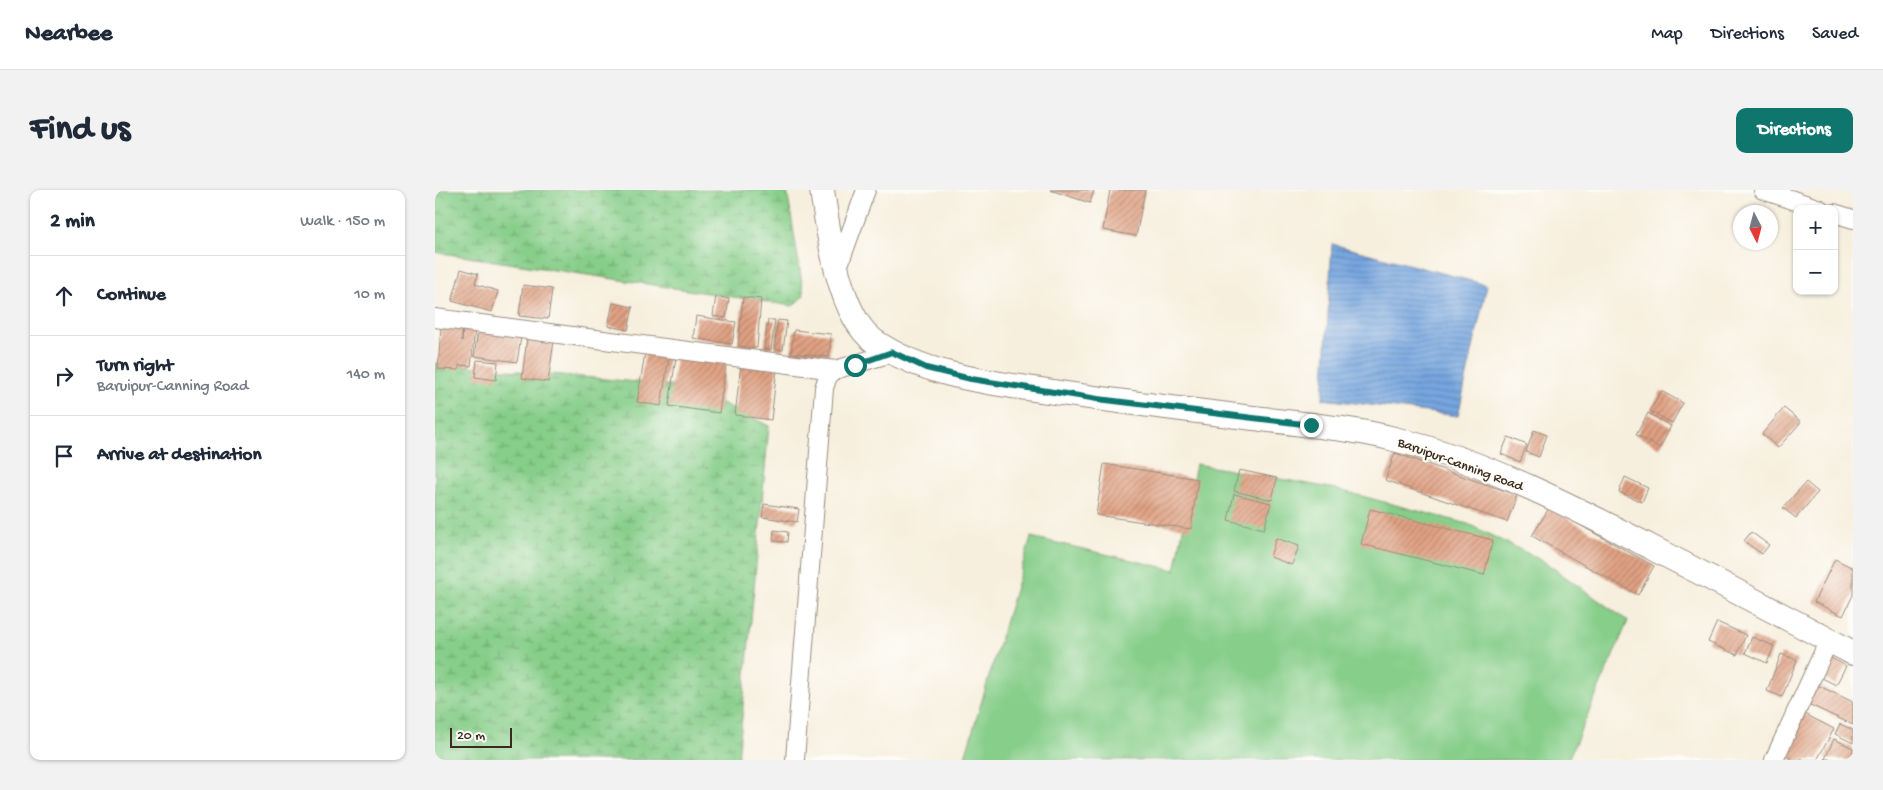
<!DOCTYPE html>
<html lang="en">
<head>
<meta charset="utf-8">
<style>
	body { margin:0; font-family:"Gochi Hand",sans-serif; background:#f2f2f3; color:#1f2937 }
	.controls { position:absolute; right:15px; top:15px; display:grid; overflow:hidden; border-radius:10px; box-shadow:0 1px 4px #0004 }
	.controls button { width:45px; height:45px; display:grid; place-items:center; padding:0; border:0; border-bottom:1px solid #e0e1e3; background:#fff; color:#1f2937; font:25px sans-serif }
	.compass { position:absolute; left:1298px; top:15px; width:45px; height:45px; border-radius:50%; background:#fff; box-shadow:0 1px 4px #0004; rotate:174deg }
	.scale { position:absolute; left:15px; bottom:12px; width:62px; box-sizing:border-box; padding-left:5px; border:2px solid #3b2a1e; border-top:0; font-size:14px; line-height:18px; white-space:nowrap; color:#3b2a1e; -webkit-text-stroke:4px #fdfcf7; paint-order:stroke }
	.stop { position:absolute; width:15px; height:15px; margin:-11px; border:4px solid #0f766e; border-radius:50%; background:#fff }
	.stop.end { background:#0f766e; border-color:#fff; box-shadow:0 1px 5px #0008 }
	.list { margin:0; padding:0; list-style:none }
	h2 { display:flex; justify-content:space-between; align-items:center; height:65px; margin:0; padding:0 20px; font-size:21px }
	h2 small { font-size:16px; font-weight:400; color:#747a83 }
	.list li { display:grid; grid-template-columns:32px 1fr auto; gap:15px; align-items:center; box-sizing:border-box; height:80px; padding:0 20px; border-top:1px solid #e0e1e3 }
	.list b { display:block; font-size:19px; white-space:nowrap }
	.list p { margin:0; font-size:16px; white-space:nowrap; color:#747a83 }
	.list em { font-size:16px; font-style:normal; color:#747a83 }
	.icon { flex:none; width:28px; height:28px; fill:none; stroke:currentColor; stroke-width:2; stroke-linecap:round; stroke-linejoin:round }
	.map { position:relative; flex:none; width:1418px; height:570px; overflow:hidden; border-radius:10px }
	header { display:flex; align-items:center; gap:30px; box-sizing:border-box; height:70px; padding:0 25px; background:#fff; border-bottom:1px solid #e0e1e3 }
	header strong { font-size:24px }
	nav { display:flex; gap:28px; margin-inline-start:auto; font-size:18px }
	.intro { display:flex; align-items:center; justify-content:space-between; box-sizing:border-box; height:120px; padding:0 30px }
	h1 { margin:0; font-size:35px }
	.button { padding:12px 22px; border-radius:10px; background:#0f766e; color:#fff; font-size:18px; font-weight:700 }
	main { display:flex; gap:30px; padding:0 30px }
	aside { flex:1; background:#fff; border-radius:10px; box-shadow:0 1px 4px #0004 }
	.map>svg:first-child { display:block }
</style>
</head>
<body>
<header>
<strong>Nearbee</strong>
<nav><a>Map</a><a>Directions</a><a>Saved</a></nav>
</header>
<div class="intro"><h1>Find us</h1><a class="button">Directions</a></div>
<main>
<aside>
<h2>2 min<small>Walk · 150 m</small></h2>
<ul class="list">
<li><svg class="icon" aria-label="ahead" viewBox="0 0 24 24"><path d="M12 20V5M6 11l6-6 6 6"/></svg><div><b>Continue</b></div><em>10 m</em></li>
<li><svg class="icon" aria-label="right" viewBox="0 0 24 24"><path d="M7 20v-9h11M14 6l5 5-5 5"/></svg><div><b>Turn right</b><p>Baruipur-Canning Road</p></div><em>140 m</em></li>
<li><svg class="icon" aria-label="arrive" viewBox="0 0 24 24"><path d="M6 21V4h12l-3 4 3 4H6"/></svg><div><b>Arrive at destination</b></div></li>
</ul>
</aside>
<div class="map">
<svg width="1418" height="570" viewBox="0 0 1418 570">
	<defs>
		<pattern id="wetland-marsh" width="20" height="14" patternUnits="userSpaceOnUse" patternTransform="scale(1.25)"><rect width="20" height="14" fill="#86ce89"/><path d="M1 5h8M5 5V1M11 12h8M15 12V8" fill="none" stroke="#6fa76f"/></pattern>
		<pattern id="water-rules" width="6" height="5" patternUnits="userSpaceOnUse" patternTransform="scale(1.25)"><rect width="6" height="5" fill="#76a6e0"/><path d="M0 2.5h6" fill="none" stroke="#6287b5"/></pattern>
		<pattern id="building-hatch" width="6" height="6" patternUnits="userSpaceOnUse" patternTransform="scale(1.25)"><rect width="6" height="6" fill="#e0a183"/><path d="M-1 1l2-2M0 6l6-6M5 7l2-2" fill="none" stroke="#b7836b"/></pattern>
	</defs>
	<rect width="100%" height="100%" fill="#fdfcf7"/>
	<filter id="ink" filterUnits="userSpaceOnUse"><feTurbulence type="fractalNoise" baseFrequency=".02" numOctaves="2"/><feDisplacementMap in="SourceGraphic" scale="10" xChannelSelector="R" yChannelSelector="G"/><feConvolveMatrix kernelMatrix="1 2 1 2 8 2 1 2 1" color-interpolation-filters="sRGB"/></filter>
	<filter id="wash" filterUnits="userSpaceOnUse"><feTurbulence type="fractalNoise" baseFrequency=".0096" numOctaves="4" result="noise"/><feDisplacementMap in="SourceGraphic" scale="20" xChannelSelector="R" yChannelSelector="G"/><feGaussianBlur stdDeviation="1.12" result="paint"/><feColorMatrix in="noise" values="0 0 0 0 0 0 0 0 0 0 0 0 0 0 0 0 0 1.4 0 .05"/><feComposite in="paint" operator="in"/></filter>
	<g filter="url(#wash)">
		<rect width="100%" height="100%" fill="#f7efde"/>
		<!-- grass -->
		<path fill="#86ce89" stroke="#607c54" d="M761 274 896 298 1033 334 1108 371 1193 431 1133 570H529L596 347 740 380Z"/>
		<!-- wetland -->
		<path fill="url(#wetland-marsh)" stroke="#607c54" d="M0 0H352L369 105 358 116 0 62Z
			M0 173 254 197 334 236 303 570H0Z"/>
		<!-- water -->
		<path fill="url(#water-rules)" stroke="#58687f" d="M897 54 1052 95 1023 226 888 209Z"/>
		<g id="blocks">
			<!-- building -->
			<path fill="url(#building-hatch)" d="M615 0H659L655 13Z
				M675 0H710L701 46 668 40Z
				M26 79 43 84 40 94 63 101 57 122 17 111Z
				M88 95 117 99 113 129 84 126Z
				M281 106 294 109 291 128 278 126Z
				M308 107 326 109 322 158 303 156Z
				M178 113 198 117 193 140 173 136Z
				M261 126 301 132 297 154 258 148Z
				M333 130H340L336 160 329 159Z
				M343 130 352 131 348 160 339 159Z
				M6 137 27 139V151L28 139H40L36 176 24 175V180L3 179Z
				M359 140 396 144 394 167 356 163Z
				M43 141 86 147 82 172 39 166Z
				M92 148 119 151 113 192 87 188Z
				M210 163 234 167 226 216 202 212Z
				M241 167 291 174 284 223 234 216Z
				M42 170 63 172 61 190 40 187Z
				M306 174 342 178 336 230 300 225Z
				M1226 201 1248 213 1237 233 1215 221Z
				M1349 218 1366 232 1343 258 1327 244Z
				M1213 223 1236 236 1225 258 1201 245Z
				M1099 240 1112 245 1104 267 1091 262Z
				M1073 247 1092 255 1085 272 1066 264Z
				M960 263 1082 305 1072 332 950 290Z
				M669 274 763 289 756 339 661 325Z
				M804 280 842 288 837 310 799 301Z
				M1190 287 1213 298 1207 312 1184 302Z
				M1371 292 1383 302 1361 328 1348 318Z
				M799 304 836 313 829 339 793 330Z
				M329 314 364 319 362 332 327 327Z
				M1114 318 1219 376 1203 405 1097 346Z
				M935 319 1058 350 1049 385 926 354Z
				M339 340 353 342 352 352 338 351Z
				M1316 342 1334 355 1327 364 1309 351Z
				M841 348 864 356 857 375 835 367Z
				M1400 369 1418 378V405L1408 426 1379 412Z
				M1282 432 1311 445 1302 465 1273 452Z
				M1317 447 1339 456 1332 473 1310 463Z
				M1346 464 1362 470 1347 507 1332 501Z
				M1396 468 1411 476 1401 495 1385 487Z
				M1378 493 1418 512V535L1369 512Z
				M1368 523 1399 539 1382 570H1359L1347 564Z
				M1405 534 1418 540V553L1400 544Z
				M1399 549 1418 558V570L1390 569Z"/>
		</g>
	</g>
	<g filter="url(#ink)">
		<use href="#blocks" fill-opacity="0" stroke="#998c7e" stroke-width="1"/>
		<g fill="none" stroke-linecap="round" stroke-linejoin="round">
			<!-- street casing -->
			<g stroke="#998c7e" stroke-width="20">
				<path id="street" d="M1328 0 1385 19
					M1399 23 1418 29
					M402 80 431 0
					M0 128 400 180
					M360 570 389 198 393 186 400 180 457 163
					M1339 570 1394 450"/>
			</g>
			<!-- secondary casing -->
			<g stroke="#998c7e" stroke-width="26">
				<path id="secondary" d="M387 0C393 41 404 126 439 151 490 186 552 192 612 201 683 212 755 220 827 229 871 235 916 238 959 249 1050 271 1143 319 1225 362 1290 395 1354 429 1418 463"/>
			</g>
			<!-- street -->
			<use href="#street" stroke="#fff" stroke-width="18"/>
			<!-- secondary -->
			<use href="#secondary" stroke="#fff" stroke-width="24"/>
		</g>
	</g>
	<g fill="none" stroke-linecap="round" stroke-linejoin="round" filter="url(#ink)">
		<!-- route -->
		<path stroke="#0f766e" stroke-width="6" d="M420 175 457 162 491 178 536 189 663 209 876 235"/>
	</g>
	<g text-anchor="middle" stroke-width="4.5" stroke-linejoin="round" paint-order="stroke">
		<!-- street labels -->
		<g font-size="14" fill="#3b2a1e" stroke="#fdfcf7">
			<text transform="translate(1026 273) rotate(20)" y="5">Baruipur-Canning Road</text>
		</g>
	</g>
</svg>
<div class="controls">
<button>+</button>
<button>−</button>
</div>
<svg class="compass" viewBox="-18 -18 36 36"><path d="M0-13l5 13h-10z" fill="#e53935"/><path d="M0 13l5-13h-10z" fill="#747a83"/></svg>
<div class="scale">20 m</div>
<div class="stop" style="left:420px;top:175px"></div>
<div class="stop end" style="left:876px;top:235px"></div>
</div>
</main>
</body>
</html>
